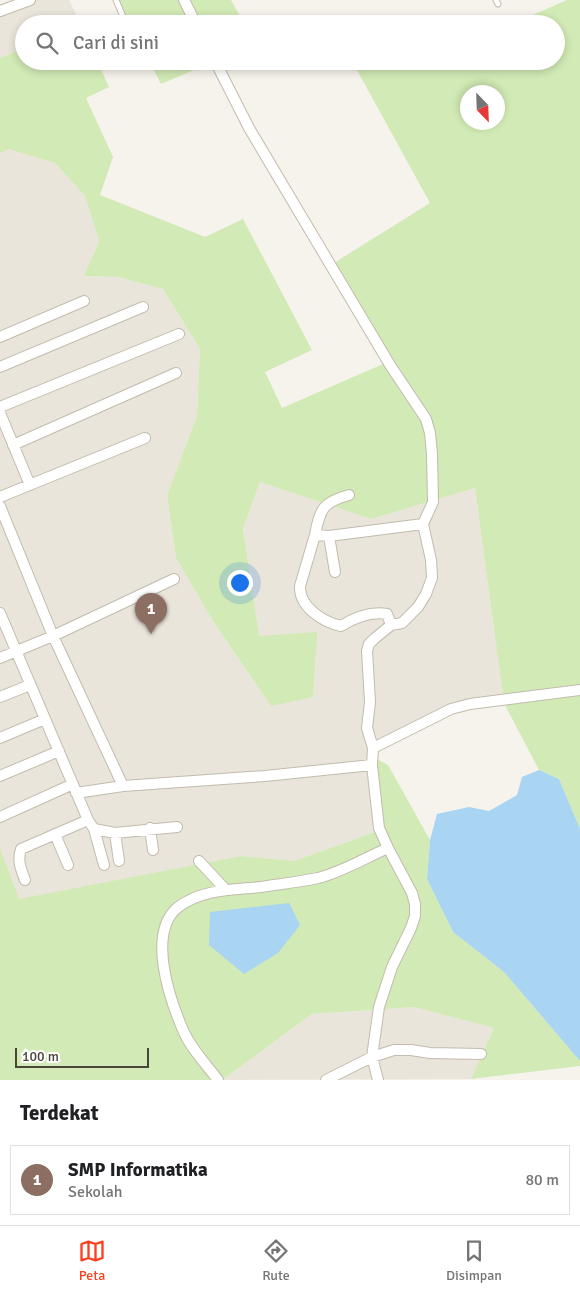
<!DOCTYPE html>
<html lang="id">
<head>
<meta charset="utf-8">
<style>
	body { margin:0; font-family:Signika,sans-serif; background:#f6f6f6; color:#202124 }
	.compass { position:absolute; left:460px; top:85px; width:45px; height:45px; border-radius:50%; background:#fff; box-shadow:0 2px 8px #0003; rotate:157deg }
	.scale { position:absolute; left:15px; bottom:12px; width:134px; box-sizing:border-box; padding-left:5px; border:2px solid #4b4439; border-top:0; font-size:14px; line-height:18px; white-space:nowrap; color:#4b4439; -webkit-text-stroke:4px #fff; paint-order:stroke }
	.you { position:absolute; left:239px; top:582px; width:18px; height:18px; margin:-12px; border:4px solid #fff; border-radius:50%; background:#1a73e8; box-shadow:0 0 0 8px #1a73e833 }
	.badge { display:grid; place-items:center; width:32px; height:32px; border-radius:50%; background:#fc3f1d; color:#fff; font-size:16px; font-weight:700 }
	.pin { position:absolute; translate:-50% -41px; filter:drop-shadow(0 1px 2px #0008) }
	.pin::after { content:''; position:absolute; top:26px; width:18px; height:15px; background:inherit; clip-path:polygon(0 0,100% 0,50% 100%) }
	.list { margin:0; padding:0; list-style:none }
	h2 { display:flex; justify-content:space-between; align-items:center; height:65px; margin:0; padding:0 20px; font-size:21px }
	h2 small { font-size:16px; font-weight:400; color:#757577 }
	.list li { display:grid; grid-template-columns:32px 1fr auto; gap:15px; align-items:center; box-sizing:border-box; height:70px; margin:0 10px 10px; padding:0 10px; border:1px solid #e0e0e0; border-radius:0px }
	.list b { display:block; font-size:19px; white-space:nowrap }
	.list p { margin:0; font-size:16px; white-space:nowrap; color:#757577 }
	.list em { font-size:16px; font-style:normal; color:#757577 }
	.icon { flex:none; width:28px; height:28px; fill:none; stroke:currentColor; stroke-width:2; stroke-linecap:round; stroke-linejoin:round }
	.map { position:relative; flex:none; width:580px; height:1080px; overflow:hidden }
	.search { position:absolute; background:#fff; box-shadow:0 2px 8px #0003; left:15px; right:15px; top:15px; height:55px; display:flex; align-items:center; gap:12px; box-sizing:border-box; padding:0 18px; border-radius:28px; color:#757577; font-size:19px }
	.sheet { height:145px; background:#fff }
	nav { display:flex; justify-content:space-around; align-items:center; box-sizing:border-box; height:70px; border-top:1px solid #e0e0e0; background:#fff; font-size:14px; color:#757577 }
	nav a { display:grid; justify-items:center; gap:2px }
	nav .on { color:#fc3f1d }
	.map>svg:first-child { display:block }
</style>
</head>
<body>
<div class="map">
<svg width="580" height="1080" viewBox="0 0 580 1080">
	<rect width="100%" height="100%" fill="#f6f3ec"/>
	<!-- residential -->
	<path fill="#eae5da" d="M24 0H69L81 24H24V48L0 58V9Z
		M8 149 55 163 85 196 99 241 84 276 118 277 163 289 200 349 197 416 167 495 176 558 213 621 271 706 317 632 259 637 243 527 260 482 371 519 475 488 504 703 456 706 369 755 375 832 294 861 241 856 18 900 0 848V153Z
		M414 1007 494 1028 471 1079 222 1080 312 1014Z"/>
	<!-- green -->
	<path fill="#d2eab5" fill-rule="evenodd" d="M115 0H231L244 24H128Z
		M567 0H580V829L559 779 539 770 504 703 475 488 371 519 260 482 243 528 259 636 317 632 313 697 271 706 213 621 176 558 167 495 197 416 200 349 163 289 118 277 84 276 99 241 85 196 55 163 8 149 0 153V58L24 48V61H97L109 87 86 98 113 157 100 195 205 237 243 219 312 350 265 372 282 408 390 361 334 263 430 203 352 61H556V24H512ZM468 92H498V122H468Z
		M149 61H215L161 84Z
		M369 755 388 765 430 840 427 879 453 932 504 972 580 1061V1066L471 1079 494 1028 414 1007 312 1014 222 1080H0V848L19 899 241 856 294 861 375 832Z"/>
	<!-- water -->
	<path fill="#a9d4f2" d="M539 770 559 779 580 829V1061L504 972 453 932 427 879 430 840 437 814 469 807 489 811 517 795 522 777Z
		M289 903 300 925 278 953 244 974 209 945 210 912Z"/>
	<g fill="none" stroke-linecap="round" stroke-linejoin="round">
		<!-- service casing -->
		<g stroke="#c2bbae" stroke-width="7">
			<path id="service" d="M116 0 126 24
				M496 0 498 4"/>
		</g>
		<!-- minor casing -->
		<g stroke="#c2bbae" stroke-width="12">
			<path id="minor" d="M184 0 196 24
				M0 11 30 0
				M215 61 249 128 390 365 426 419 430 433 432 454 433 502 423 524 431 560 432 578 426 594 418 607 402 623 391 625 374 639 369 644 367 651 370 702 367 728 373 748 372 765 379 828 388 848 412 893 415 904V916L411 928 392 967 379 1007 372 1057 378 1080
				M0 337 84 301
				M0 367 143 307
				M0 407 179 334
				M0 413 30 485
				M13 445 176 373
				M349 495C323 502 320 509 315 535L329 536 423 524
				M0 497 145 438
				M0 506 53 636 123 786 265 776 372 765
				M315 535 300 586C299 607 323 622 341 626 354 618 370 611 387 614L391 625
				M329 536 335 572
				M0 613 88 820 94 829 115 833 177 827
				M0 658 53 636 174 579
				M0 697 30 685
				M0 738 45 719
				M373 748 451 709 470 704 580 690
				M0 776 59 751
				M76 793 123 786
				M0 817 73 784
				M150 828 153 850
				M94 829 104 865
				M115 833 119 861
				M55 834 68 865
				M199 861 225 889
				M25 880C21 869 17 861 21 849L88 820
				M218 1080C206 1064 191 1049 183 1030 170 1000 147 934 177 908 201 889 233 890 261 887 280 884 299 882 318 878 342 872 365 858 388 848
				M326 1080 372 1057 394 1050H411L430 1053 481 1054"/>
		</g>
		<!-- service -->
		<use href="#service" stroke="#fff" stroke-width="5"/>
		<!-- minor -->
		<use href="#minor" stroke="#fff" stroke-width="10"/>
	</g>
</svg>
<svg class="compass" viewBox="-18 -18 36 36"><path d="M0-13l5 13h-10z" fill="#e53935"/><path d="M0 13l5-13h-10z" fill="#757577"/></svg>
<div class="scale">100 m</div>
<div class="you"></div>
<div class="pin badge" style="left:151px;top:634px;background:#8d6e63">1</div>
<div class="search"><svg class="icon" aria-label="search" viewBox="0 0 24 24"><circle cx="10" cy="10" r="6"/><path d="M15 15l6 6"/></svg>Cari di sini</div>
</div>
<section class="sheet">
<h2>Terdekat<small></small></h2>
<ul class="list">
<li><span class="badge" style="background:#8d6e63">1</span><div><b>SMP Informatika</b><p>Sekolah</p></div><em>80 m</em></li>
</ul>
</section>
<nav>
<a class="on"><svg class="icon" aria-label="map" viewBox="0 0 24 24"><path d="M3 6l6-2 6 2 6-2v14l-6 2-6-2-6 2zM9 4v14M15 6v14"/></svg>Peta</a>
<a><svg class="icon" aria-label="directions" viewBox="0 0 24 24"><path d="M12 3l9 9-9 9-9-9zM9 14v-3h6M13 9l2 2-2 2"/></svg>Rute</a>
<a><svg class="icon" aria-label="saved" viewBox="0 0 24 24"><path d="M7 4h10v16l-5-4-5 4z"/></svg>Disimpan</a>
</nav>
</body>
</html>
